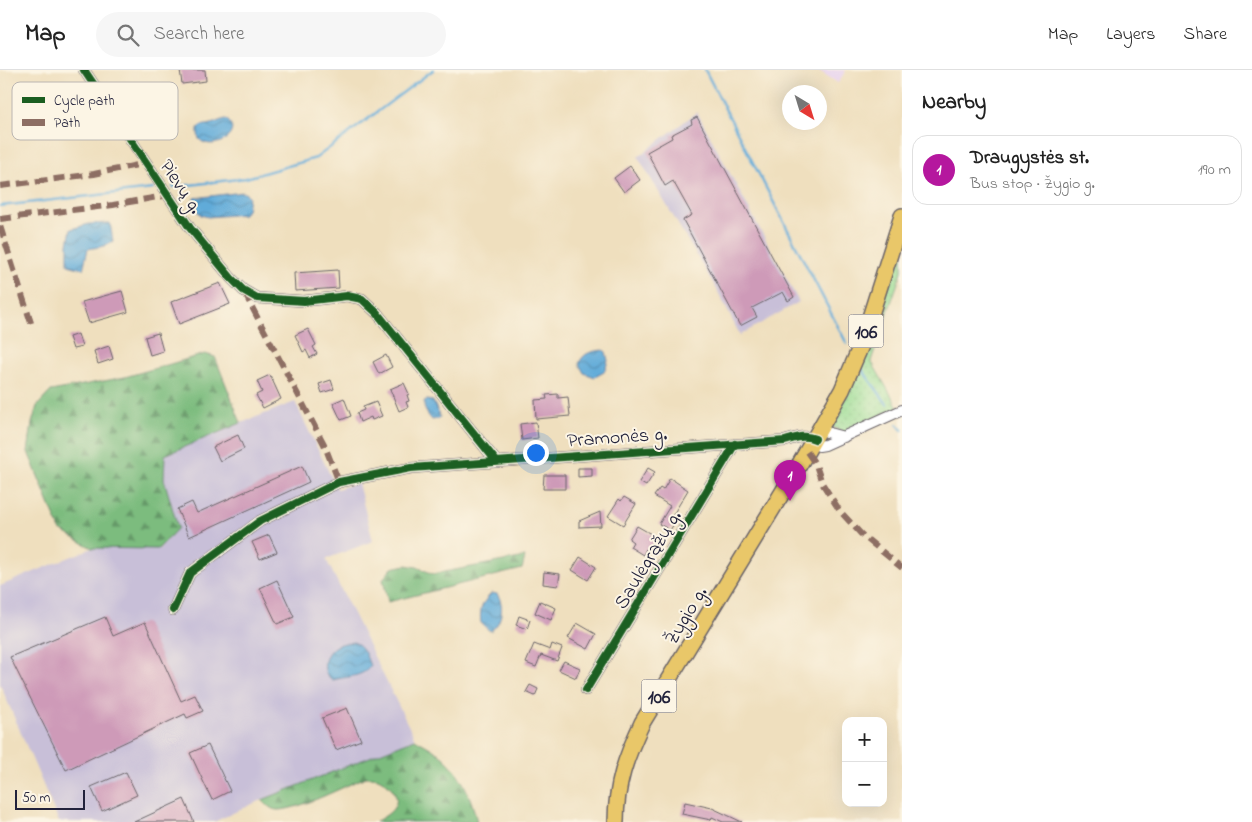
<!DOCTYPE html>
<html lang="en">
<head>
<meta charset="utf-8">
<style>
	body { margin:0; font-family:"Indie Flower",sans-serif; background:#f6f6f6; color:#222 }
	.controls { position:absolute; right:15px; bottom:15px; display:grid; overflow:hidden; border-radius:10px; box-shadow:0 5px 20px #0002 }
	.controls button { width:45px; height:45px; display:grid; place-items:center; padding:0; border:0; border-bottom:1px solid #e0e0e0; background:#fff; color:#222; font:25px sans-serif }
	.compass { position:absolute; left:782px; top:15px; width:45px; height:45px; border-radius:50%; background:#fff; box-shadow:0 5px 20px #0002; rotate:142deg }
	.scale { position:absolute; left:15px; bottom:12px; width:70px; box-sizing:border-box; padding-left:5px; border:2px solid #22223b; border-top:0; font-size:14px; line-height:18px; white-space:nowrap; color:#22223b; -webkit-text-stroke:4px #fcf5e5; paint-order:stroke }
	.you { position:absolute; left:535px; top:382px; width:18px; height:18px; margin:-12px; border:4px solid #fff; border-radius:50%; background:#1a73e8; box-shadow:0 0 0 8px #1a73e833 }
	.badge { display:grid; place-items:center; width:32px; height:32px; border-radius:50%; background:#b5179e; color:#fff; font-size:16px; font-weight:700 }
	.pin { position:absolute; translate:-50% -41px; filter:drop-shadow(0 1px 2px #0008) }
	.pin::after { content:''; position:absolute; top:26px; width:18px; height:15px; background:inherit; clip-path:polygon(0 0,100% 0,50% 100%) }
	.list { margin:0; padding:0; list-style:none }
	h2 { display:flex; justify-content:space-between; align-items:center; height:65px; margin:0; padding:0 20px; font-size:21px }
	h2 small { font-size:16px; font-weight:400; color:#767676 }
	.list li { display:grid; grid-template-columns:32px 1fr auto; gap:15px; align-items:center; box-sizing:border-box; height:70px; margin:0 10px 10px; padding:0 10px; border:1px solid #e0e0e0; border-radius:15px }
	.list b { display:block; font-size:19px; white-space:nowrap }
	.list p { margin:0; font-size:16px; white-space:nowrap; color:#767676 }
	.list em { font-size:16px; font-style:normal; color:#767676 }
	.icon { flex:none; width:28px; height:28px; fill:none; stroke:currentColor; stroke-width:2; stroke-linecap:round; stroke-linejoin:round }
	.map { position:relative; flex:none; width:902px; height:752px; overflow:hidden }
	header { display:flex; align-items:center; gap:30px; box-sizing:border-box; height:70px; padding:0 25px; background:#fff; border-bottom:1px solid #e0e0e0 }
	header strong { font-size:24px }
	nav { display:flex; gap:28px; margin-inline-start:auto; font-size:18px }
	.search { width:350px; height:45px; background:#f6f6f6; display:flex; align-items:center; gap:12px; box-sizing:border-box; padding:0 18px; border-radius:28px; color:#767676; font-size:19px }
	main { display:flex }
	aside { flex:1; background:#fff }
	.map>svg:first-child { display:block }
</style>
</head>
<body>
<header>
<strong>Map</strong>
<div class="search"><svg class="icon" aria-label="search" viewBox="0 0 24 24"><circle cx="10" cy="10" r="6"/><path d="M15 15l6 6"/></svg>Search here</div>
<nav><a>Map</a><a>Layers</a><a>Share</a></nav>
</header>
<main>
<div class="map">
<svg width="902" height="752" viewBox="0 0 902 752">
	<defs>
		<pattern id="grass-dots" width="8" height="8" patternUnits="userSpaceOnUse" patternTransform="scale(1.25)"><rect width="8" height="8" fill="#9bdd94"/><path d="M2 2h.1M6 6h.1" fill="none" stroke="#85bd80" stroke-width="1.8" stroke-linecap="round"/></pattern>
		<pattern id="forest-firs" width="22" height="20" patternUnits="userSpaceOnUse" patternTransform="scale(1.25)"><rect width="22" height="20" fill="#7cbc7e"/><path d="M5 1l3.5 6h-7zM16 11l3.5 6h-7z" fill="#659868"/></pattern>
		<pattern id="water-waves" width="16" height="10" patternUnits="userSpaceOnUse" patternTransform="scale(1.25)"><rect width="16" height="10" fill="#60abd9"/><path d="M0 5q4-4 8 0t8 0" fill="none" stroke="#4f8bb1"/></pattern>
	</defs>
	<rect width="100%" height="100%" fill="#fcf5e5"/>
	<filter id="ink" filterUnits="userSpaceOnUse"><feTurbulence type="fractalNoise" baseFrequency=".02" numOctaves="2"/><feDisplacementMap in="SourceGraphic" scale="10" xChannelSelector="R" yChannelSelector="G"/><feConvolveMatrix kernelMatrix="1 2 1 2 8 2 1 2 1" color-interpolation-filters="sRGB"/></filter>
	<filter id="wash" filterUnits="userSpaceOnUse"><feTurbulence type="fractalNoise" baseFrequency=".0096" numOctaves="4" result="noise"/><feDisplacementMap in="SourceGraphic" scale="20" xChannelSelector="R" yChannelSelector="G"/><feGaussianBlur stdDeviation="1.12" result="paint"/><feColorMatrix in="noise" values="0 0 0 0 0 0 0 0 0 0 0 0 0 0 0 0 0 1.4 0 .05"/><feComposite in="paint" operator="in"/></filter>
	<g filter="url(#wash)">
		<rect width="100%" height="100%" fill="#efdfbe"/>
		<!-- built -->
		<path fill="#e7d2ef" d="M818 0H846L838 13Z"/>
		<!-- industrial -->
		<path fill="#c8bfd8" d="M697 42 799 232 740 265 716 218 638 87Z
			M295 332 337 419 358 413 373 471 326 489 415 669 250 735 214 752H59L0 614V516L92 478 159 479 178 458 164 409 165 385 241 353Z"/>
		<!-- grass -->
		<path fill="url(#grass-dots)" stroke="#5e8068" d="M902 170V201L871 291 898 337 844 362 832 357 831 352Z"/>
		<!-- forest -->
		<path fill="url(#forest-firs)" stroke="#4f6f5c" d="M205 284 215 287 241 353 165 385 164 409 178 458 158 479 92 478 60 460 28 382 32 353 37 336 51 321 125 307Z
			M525 487 522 499 388 532 383 509 392 498 406 495 417 497 433 504Z
			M415 669C423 674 432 678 439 684 461 701 471 726 477 752H375C382 748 394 742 396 733 399 723 387 712 378 708 375 707 370 707 366 707 345 716 299 740 278 740 271 740 267 735 262 730Z"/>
		<!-- water -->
		<path fill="url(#water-waves)" stroke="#41668a" d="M226 49C245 64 212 83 199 69 195 50 203 58 214 53 219 51 221 50 226 49Z
			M243 122 249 126 247 140 244 144 208 147 201 145 194 137V128Z
			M110 153 113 171 104 176 88 179 83 199 68 195V174L71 159 89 154Z
			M604 280 606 282 608 291 604 302 595 307 584 303 579 294C583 282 593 281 604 280Z
			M427 330 433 331 440 347 438 349 432 350C428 345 423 339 424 332Z
			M492 523 497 524C505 534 502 555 490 561L481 553C479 540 482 532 492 523Z
			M353 572C364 575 366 586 370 596 365 607 343 607 333 610 319 603 324 582 336 576 341 573 348 573 353 572Z"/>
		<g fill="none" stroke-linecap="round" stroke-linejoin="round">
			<!-- stream -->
			<path stroke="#60abd9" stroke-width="2.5" d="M705 0 847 274
				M173 117 246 108 316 88 433 0
				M0 136 153 119
				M861 298 887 334
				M897 354 902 360"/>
		</g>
		<g id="blocks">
			<!-- building -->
			<path fill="#ce9ab8" d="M180 0H205L206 11 182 14Z
				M697 47 794 227 788 231 783 222 752 238 757 247 740 256 683 150 692 145 673 111 665 116 647 82 672 68 671 65 692 54 691 50Z
				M630 96 640 110 624 122 614 108Z
				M338 200 339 218 295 221 294 203Z
				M220 213 230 234 179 254 171 232Z
				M122 221 128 242 89 253 82 232Z
				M308 259 316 275 313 277 317 284 310 288 306 280 303 282 295 265Z
				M158 263 163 281 150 285 145 267Z
				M78 264 82 277 73 279 69 267Z
				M109 276 113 289 98 294 94 281Z
				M386 285 392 297 379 304 373 292Z
				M270 305 281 329 263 338 256 325 262 322 257 311Z
				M331 310 334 319 322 323 319 314Z
				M404 313 409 324 407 325 409 331 406 332 408 337 399 341 390 319Z
				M558 324V328L568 327 570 346 536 349 535 330 547 329 546 325Z
				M344 328 351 346 341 350 333 333Z
				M376 332 382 346 372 350 371 347 360 352 357 343 364 340 363 337Z
				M536 352 538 368 522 370 520 354Z
				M238 365 244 379 220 391 213 377Z
				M302 396 309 412 189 467 177 439 192 432 197 443Z
				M578 398H592V406L578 407Z
				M648 398 655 402 646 416 639 412Z
				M544 405H565V419H543Z
				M670 408 688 420 671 448 676 451 670 460 659 454 670 436 654 426 660 418 663 420Z
				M624 427 636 434 623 455 608 446 619 429 621 431Z
				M600 442 601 456 579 457V451Z
				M637 456 658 468 650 482 646 479 643 485 630 477 633 472 629 469Z
				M269 465 277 482 260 489 252 472Z
				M580 487 596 497 588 510 572 500Z
				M544 502 560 504 558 516 543 514Z
				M277 510 294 547 277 554 260 518Z
				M540 531 556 538 551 550 535 543Z
				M519 546 530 550 527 559 516 555Z
				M105 547 113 566 145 552 181 631 195 625 203 641 187 648 185 644 66 700 10 587Z
				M577 553 596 564 588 579 568 568Z
				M534 574 550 580 552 574 562 578 557 591 541 585 536 597 526 593Z
				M564 591 580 598 576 608 559 600Z
				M530 615 538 619 535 626 526 622Z
				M347 638 361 670 336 680 322 648Z
				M208 675 230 721 212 730 190 683Z
				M126 702 137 725 102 741 91 717Z
				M184 729 194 752H134Z
				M685 732 712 738 742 752H723L712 747 711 750 682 744Z"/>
		</g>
	</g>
	<g filter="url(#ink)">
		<use href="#blocks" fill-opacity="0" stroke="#6a6469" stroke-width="1"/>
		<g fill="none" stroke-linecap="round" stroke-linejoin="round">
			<!-- street casing -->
			<g stroke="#6a6469" stroke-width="12">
				<path id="street" d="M84 0 190 158 231 208 243 220 257 228 304 231 347 226 362 229 377 243 496 391
					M821 359 829 363 844 367
					M813 373 819 376 825 375 902 340
					M173 540 190 503 260 451 339 412 411 398 785 371C796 368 804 364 815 369
					M586 620 735 374"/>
			</g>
			<!-- primary casing -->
			<g stroke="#6a6469" stroke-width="18">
				<path id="primary" d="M616 752C616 714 626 687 642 653L798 397 842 320 862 273 902 146"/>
			</g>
			<!-- street -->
			<use href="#street" stroke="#fff" stroke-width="10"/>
			<!-- primary -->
			<use href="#primary" stroke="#e9c769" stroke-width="15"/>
			<!-- quiet -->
			<path stroke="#8d6e63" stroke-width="6" stroke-dasharray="12 6" stroke-linecap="butt" d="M0 116 94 104 147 93
				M0 149 113 135 169 125
				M0 156 32 256
				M244 222 324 374 339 412
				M807 382 816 395 822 413 840 441 861 464 902 498"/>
			<!-- cycleway casing -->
			<g stroke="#fcf5e5" stroke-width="11">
				<path id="cycleway" d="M84 0 190 158 231 208 243 220 257 228 304 231 347 226 362 229 377 243 496 391
					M173 540 190 503 260 451 339 412 411 398 785 371C796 368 804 364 815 369
					M586 620 735 374"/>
			</g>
			<!-- cycleway -->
			<use href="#cycleway" stroke="#1b5e20" stroke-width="8"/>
		</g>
	</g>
	<g text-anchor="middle" stroke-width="4" stroke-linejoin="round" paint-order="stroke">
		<!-- shield labels -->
		<g fill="#fcf5e5" stroke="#63616e" stroke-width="1">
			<rect x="848.5" y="244.5" width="35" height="33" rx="4"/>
			<rect x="641.5" y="609.5" width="35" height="33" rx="4"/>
		</g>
		<g font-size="19" font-weight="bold" fill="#22223b">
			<text x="866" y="268">106</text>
			<text x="659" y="633">106</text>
		</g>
		<!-- street labels -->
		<g font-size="20" fill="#22223b" stroke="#fcf5e5">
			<text transform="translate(182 116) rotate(56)" y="7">Pievų g.</text>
			<text transform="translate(617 366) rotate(-4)" y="7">Pramonės g.</text>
			<text transform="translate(647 489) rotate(-59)" y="7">Saulėgrąžų g.</text>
			<text transform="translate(685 545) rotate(-59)" y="7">Žygio g.</text>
		</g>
	</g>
	<!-- legend -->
	<rect x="12" y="12" width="166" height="58" rx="8" fill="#fcf5e5" stroke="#bbb6b2" stroke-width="1"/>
	<rect x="22" y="27" width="23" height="6" fill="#1b5e20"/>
	<rect x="22" y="49" width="23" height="7" fill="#8d6e63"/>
	<g font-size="14" fill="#22223b">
		<text x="54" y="35">Cycle path</text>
		<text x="54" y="57">Path</text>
	</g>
</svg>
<div class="controls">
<button>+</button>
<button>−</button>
</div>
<svg class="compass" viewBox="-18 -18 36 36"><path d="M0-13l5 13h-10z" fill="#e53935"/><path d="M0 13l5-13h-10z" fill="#767676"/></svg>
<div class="scale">50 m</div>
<div class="you"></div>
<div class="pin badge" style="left:790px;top:431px">1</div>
</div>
<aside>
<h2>Nearby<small></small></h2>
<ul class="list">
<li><span class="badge">1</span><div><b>Draugystės st.</b><p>Bus stop · Žygio g.</p></div><em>190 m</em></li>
</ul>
</aside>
</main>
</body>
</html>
